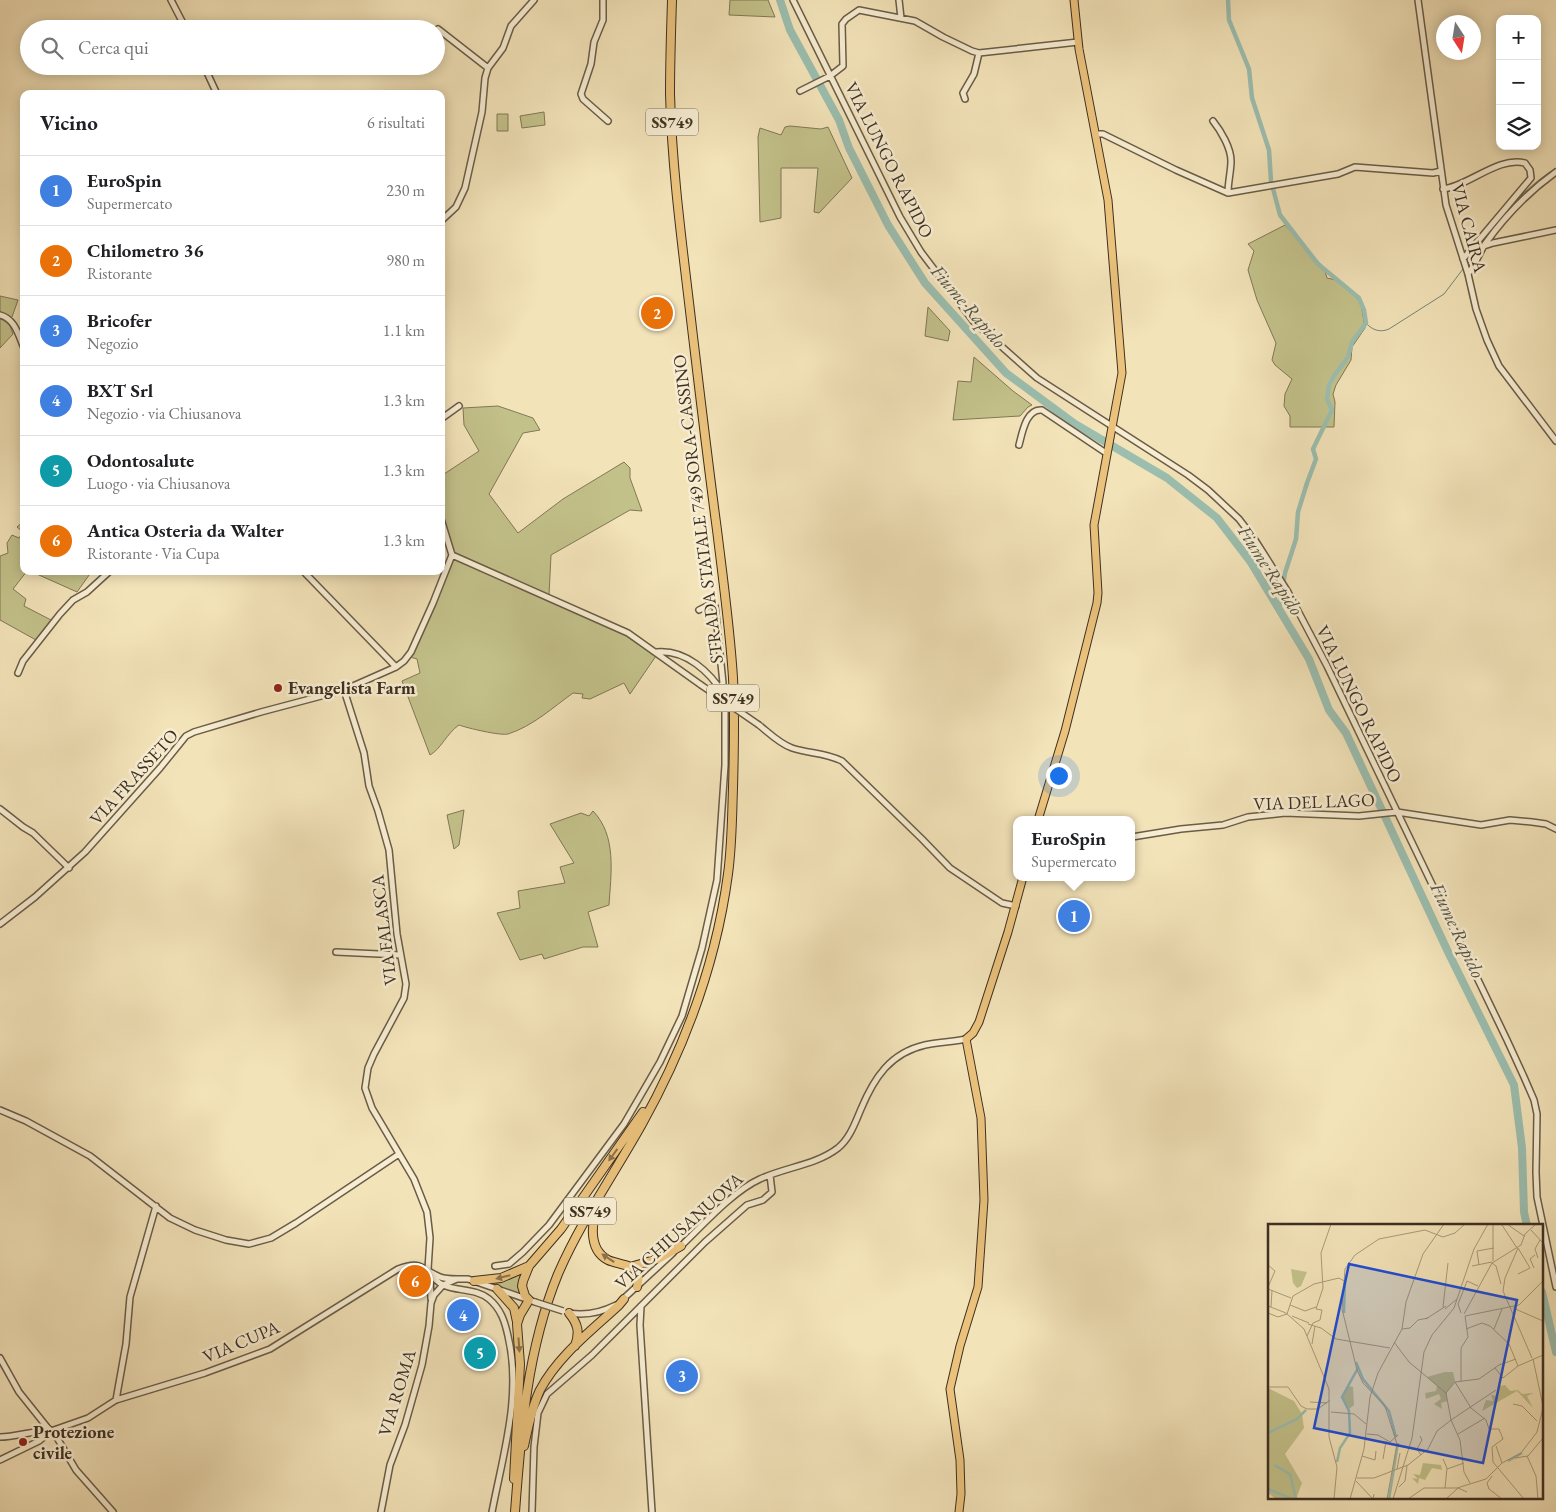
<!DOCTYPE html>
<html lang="it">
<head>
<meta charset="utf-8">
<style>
	body { margin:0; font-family:"EB Garamond",serif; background:#f6f6f6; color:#202124 }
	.controls { position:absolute; right:15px; top:15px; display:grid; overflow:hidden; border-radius:10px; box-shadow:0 2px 12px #0003 }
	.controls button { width:45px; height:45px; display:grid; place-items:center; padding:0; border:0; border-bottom:1px solid #e0e0e0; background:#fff; color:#202124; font:25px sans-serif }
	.compass { position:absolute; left:1436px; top:15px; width:45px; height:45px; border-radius:50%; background:#fff; box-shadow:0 2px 12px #0003; rotate:168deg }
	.you { position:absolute; left:1058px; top:775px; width:18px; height:18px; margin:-12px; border:4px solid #fff; border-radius:50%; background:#1a73e8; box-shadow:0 0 0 8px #1a73e833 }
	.badge { display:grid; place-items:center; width:32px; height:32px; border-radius:50%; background:#8f2418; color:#fff; font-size:16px; font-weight:700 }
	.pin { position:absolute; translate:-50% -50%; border:2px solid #fff; box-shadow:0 1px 5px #0006 }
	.popup { position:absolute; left:1013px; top:816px; width:122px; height:65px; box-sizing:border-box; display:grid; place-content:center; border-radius:10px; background:#fff; filter:drop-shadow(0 1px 4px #0005); font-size:16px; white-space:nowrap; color:#757577 }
	.popup b { font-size:19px; color:#202124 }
	.popup::after { content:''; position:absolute; left:50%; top:100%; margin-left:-10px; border:10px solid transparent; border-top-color:#fff }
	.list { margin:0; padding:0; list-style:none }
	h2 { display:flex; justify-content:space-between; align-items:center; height:65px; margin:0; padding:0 20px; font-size:21px }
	h2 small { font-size:16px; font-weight:400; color:#757577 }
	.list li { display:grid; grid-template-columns:32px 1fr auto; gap:15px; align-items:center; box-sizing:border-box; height:70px; padding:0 20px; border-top:1px solid #e0e0e0 }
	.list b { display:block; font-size:19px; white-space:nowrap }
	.list p { margin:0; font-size:16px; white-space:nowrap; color:#757577 }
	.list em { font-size:16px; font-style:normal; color:#757577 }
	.icon { flex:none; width:28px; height:28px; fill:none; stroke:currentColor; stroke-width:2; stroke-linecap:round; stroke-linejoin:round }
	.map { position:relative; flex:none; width:1556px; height:1512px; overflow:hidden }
	.search { position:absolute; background:#fff; box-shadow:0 2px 12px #0003; left:20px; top:20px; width:425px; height:55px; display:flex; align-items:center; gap:12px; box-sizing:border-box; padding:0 18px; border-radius:28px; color:#757577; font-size:19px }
	.panel { position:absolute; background:#fff; box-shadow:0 2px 12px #0003; left:20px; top:90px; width:425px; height:485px; border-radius:10px }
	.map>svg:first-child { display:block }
</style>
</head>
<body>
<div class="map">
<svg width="1556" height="1512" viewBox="0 0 1556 1512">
	<rect width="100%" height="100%" fill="#f3e3b9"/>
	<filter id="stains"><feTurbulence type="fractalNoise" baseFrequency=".004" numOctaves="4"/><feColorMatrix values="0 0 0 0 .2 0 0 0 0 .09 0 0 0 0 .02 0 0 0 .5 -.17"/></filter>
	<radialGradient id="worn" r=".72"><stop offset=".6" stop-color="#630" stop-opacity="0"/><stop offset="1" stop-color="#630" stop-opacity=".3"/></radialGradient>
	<!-- green -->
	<path fill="#c3c18a" stroke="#807856" d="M730 0H768L775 17 729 15Z
		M544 112 545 125 522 128 520 116Z
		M497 114H508V131H497Z
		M790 126 821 129 828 127 852 178 819 213 814 212 818 168H781V218L760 222 758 137 760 128 781 135 785 127Z
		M1285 225 1324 268 1327 278 1341 281 1361 303 1365 328 1352 347 1351 360 1336 385 1333 394 1335 402 1334 427H1290V416L1284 406 1285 394 1292 379 1275 365 1272 360 1276 343 1257 300 1248 270 1254 251 1248 244Z
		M0 296 18 300 12 317 8 321 13 334 0 348Z
		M928 307 950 331 948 341 925 336Z
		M974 357 1013 391 1032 405 1028 407 1020 416 953 420 958 381 971 382Z
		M498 406 533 418 540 430 523 433 489 494 518 533 563 499 624 462 630 468V478L642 511 630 510 551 555 549 595 454 554 441 506V476L479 451 464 425 463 408Z
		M24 521V571H27L13 589 26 599 24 606 51 620 36 640 0 620V556L8 553 7 543 12 535 19 538 23 532 17 527Z
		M457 559 623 634 656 656 630 694 624 683 590 699 582 698 583 694 573 693C552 708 533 726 508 734 501 736 467 728 459 725 447 733 441 749 430 755L402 681 420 673 417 659 410 657 452 560Z
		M30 571H92L77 592Z
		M464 810 459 845 454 849 447 815Z
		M593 811C617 836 611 873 609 905L588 912 598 947H583L544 959 542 954 520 960 497 913 520 908 518 891 565 883 560 867 574 863 550 824 581 813 589 816Z
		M520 1274 518 1287 520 1294 496 1286 497 1282Z"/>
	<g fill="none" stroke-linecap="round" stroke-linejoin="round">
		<!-- stream -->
		<path stroke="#758576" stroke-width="1" d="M1498 221C1515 201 1533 182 1556 168
			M1468 264 1471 257 1495 224
			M1366 323C1372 330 1380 333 1389 329L1444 294 1463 269"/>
		<!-- canal -->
		<path stroke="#9bbeaf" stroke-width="4.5" d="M1228 0 1229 20 1249 69 1252 98 1269 150 1271 181 1280 215 1318 264 1359 298 1364 310 1366 323 1352 342 1348 357 1334 376 1329 385 1327 399 1332 410 1313 449 1316 459 1307 483 1298 512 1296 539 1285 573 1279 610"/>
		<!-- river -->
		<path stroke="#9bbeaf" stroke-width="8" d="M780 0 790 30 839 120 849 148 888 225 925 283 1006 373 1075 424 1167 478 1217 518 1250 561 1309 659 1329 710 1346 733 1449 954 1514 1085 1522 1148 1524 1212 1527 1226
			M1542 1292 1556 1352"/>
		<!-- minor casing -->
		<g stroke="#6a5c47" stroke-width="8">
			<path id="minor" d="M171 0 186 29
				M603 0V20L594 42 591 64 581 94 583 99 608 121
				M793 0 900 217 921 252 974 322 1037 378 1188 475 1208 490 1239 519 1255 540 1288 592 1327 666 1507 1040 1524 1077 1534 1100 1537 1114 1536 1172 1537 1197 1556 1287
				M899 0 901 18
				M1418 0 1446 205 1468 274 1476 309 1487 340 1499 366 1556 441
				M438 29 488 68
				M204 66 217 94
				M800 91 830 76 843 66 842 24 846 19 859 10 915 21 943 37 972 51 979 53 1078 42
				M965 99 963 93 974 74 979 53
				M1213 121C1221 131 1231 148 1231 161 1231 171 1228 182 1228 193
				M1096 134H1103L1176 170 1228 193 1338 174 1355 167 1433 173 1441 171
				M1443 189C1469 186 1498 156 1525 163L1530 170 1531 178 1463 259
				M441 221 456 207 465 188 482 112 485 78 488 68 503 48 511 26 534 0
				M1484 246 1493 243 1556 230
				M1468 274C1475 265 1479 254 1485 244 1505 216 1528 192 1556 172
				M0 315C15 319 18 334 24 348
				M441 419 459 406
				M1019 445C1022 434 1026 408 1042 410L1106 453
				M441 519 452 555 628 633 701 685
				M303 571 396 667
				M699 610 711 604 715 606 723 683 720 688
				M18 673 23 661 60 614 73 600 87 592 110 571
				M344 690 364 753 369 786 378 811 389 850 397 934 406 984 404 998 374 1054 368 1068 365 1088 372 1108 414 1179 427 1212 430 1238 428 1269
				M759 725C769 733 780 744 792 748 810 754 824 752 842 761L922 839 950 868 1002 903 1016 906
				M0 809 23 827 33 833 69 868
				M1132 837 1181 829 1223 825 1248 817 1285 813 1359 816 1397 812 1481 825 1510 820 1532 822 1546 824 1556 829
				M0 924 35 897 85 852 160 768 186 736 194 732 261 712 344 690 396 667 404 661 411 652 433 603 452 555
				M336 952 400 955
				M0 1110 26 1121 90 1156 170 1218 195 1230 226 1240 249 1244 271 1238 296 1223 399 1154
				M680 1247C702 1226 733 1191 760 1179 786 1167 816 1165 838 1148 850 1138 855 1123 861 1109 874 1078 890 1053 925 1045 939 1042 953 1042 966 1039
				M495 1266 509 1264 523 1252 549 1225 624 1124 660 1062 682 1016 702 948 717 880 725 765V696C710 672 686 649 656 652
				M430 1272C442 1296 471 1284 489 1299 501 1309 505 1322 508 1336 522 1395 503 1454 492 1512
				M430 1275 431 1299
				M622 1300 673 1253
				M641 1306 640 1325 652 1512
				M569 1313C586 1316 600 1313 616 1305
				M0 1358 19 1392 47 1427 56 1436 76 1470 113 1512
				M116 1400 126 1344 130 1297 156 1206
				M0 1437C17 1437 33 1430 51 1431
				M0 1460 39 1441 51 1431 88 1418 116 1400 205 1373 270 1349 398 1269C422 1260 421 1269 440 1277 445 1279 452 1279 457 1279
				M381 1512 390 1465 405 1425 422 1365 429 1326 431 1303 434 1295 443 1285 457 1279H468L535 1302
				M532 1512 534 1447 538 1413 547 1394 592 1355 705 1242 747 1205 763 1200 772 1192 770 1175"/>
		</g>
		<!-- major casing -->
		<g stroke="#3d2f21" stroke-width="9">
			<path id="major" d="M1038 820 1065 731 1097 603 1098 593 1094 525 1122 373 1108 200 1079 49 1074 0
				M959 1512 961 1494 960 1460 950 1389 960 1346 978 1287 984 1200 981 1118 966 1039 973 1033 979 1022 1008 932 1023 877"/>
		</g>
		<!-- highway casing -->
		<g stroke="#3d2f21" stroke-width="10">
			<path id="highway" d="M601 1201C591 1218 587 1249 608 1260 616 1264 632 1264 637 1272 640 1276 638 1282 637 1287
				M630 1267 658 1259 681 1246
				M474 1281 501 1278 529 1266
				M497 1289 514 1308 517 1322
				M569 1313C578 1324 580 1332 575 1346
				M524 1446C528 1427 532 1407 540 1390 558 1356 591 1331 619 1305L624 1299
				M514 1479 520 1364 517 1324 520 1315 529 1300 525 1296 522 1286 523 1281 529 1266 561 1229 643 1112
				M515 1512C521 1431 527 1350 558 1274 581 1221 614 1174 642 1124 686 1045 716 964 728 874 732 845 732 816 733 788 734 751 735 714 733 678 730 629 723 579 717 530 708 463 700 395 692 328 683 250 672 172 670 94 670 63 671 31 672 0"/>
		</g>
		<!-- minor -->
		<use href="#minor" stroke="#f7edd2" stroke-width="5"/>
		<!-- major -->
		<use href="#major" stroke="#eac27c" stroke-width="7"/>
		<!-- highway -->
		<use href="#highway" stroke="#eac27c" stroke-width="8"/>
		<!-- minor-bridge casing -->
		<g stroke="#6a5c47" stroke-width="8" stroke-linecap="butt">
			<path id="minor-bridge" d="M701 685 759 725
				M535 1302 563 1311"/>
		</g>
		<!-- minor-bridge -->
		<use href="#minor-bridge" stroke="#f7edd2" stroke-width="5"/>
	</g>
	<!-- one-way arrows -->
	<defs><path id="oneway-solid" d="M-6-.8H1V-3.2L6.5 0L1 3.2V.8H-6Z" transform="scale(1.25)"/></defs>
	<g fill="#8b714a">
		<use href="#oneway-solid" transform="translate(613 1155) rotate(126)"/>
		<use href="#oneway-solid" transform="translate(608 1258) rotate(-147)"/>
		<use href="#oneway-solid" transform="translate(503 1277) rotate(166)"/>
		<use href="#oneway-solid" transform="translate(519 1345) rotate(86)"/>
	</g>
	<!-- markers -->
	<g fill="#8f2418" stroke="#f7edd2" stroke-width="2">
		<circle cx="278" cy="688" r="5"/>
		<circle cx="23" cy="1442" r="5"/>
	</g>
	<g text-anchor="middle" stroke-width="5" stroke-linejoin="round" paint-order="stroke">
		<!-- shield labels -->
		<g fill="#f7edd2" stroke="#756856" stroke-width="1">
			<rect x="646" y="108.5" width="52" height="27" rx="4"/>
			<rect x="707" y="684.5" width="52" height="27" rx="4"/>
			<rect x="564" y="1197.5" width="52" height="27" rx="4"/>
		</g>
		<g font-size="16" font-weight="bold" fill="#3d2f21">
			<text x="672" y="128">SS749</text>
			<text x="733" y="704">SS749</text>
			<text x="590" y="1217">SS749</text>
		</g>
		<!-- street labels -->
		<g font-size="18" fill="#3d2f21" stroke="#f7edd2">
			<text transform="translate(889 160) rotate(63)" y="6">VIA LUNGO RAPIDO</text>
			<text transform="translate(1469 228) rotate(75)" y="6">VIA CAIRA</text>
			<text transform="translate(698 509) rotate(-97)" y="6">STRADA STATALE 749 SORA-CASSINO</text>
			<text transform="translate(1359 704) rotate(64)" y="6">VIA LUNGO RAPIDO</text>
			<text transform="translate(134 777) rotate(-48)" y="6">VIA FRASSETO</text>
			<text transform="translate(1314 802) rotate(-2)" y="6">VIA DEL LAGO</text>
			<text transform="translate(384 930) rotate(-97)" y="6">VIA FALASCA</text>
			<text transform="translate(679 1231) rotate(-42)" y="6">VIA CHIUSANUOVA</text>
			<text transform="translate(241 1342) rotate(-23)" y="6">VIA CUPA</text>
			<text transform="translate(397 1393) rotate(-73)" y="6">VIA ROMA</text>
		</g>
		<!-- poi labels -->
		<g font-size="18" font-weight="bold" fill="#3d2f21" stroke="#f7edd2" text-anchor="start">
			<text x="288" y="694">Evangelista Farm</text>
			<text x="33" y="1438">Protezione<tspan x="33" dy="21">civile</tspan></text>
		</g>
		<!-- water labels -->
		<g font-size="19" font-style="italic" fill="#545344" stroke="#f7edd2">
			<text transform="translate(969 306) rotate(49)" y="7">Fiume Rapido</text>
			<text transform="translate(1271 570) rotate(57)" y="7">Fiume Rapido</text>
			<text transform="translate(1458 930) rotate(65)" y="7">Fiume Rapido</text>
		</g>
	</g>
	<!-- overview -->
	<g transform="translate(1268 1224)">
		<rect width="275" height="275" fill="#f3e3b9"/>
		<path d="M23 45 39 48 33 62 29 64 25 59ZM177 148H185L187 157 179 168V177L173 179 174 185 166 180 173 175 171 170 158 175 157 169 168 167 169 162 159 153ZM237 161 242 167 250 166 254 170 266 169 259 172 265 184 249 167 214 187 218 176 225 177 223 171 229 172 232 162ZM80 162 85 163 86 181 81 185 74 175ZM0 164 26 177 34 190 36 204 17 230 34 259 28 275H8L0 269ZM155 239 173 241 174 246 164 244 157 256 151 254 150 260 144 254 150 255 145 250 152 251Z" fill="#c3c18a"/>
		<path fill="none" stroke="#9bbeaf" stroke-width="2.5" d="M76 89 77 58M88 138 95 155 121 187 128 213M0 209 29 195 38 186M240 237 254 229M69 238 72 224 82 209 81 187 74 173 90 144M6 241 22 250 28 275M0 265 25 275M121 275 130 219"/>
		<path fill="none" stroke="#aa9b7c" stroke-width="1" d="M225 0V37M239 0 256 12M234 1 249 24M263 6 275 19M250 24 237 54 235 67 264 134M250 24 262 44 250 50M270 34 267 25 272 16M224 39 228 42 233 60M0 41 7 47 0 63M211 41 209 27 226 24M204 42 224 38M266 44 262 35 267 31M0 65 23 74M22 81 37 87 48 83M0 82 18 89 36 105 61 165V213L69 243 66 275M3 83 4 66M175 83 180 39M245 84 275 97M177 85 189 75M0 89 10 93 19 90M193 89 190 80 199 57 210 62M19 90 25 72 46 60 71 54 76 57M196 90 224 39 253 21 257 10 268 0M24 92 41 99M197 92 251 81 275 57M158 95 178 82M40 100 53 104 68 115 122 124M134 105 142 104 150 96 160 94M198 105 214 99 222 102 241 120 250 142 275 131M226 105 234 85M39 112 45 99 52 96 54 86 48 85 55 64 53 29 63 0M44 120 47 102M265 135 275 182M227 144 235 154 250 142M193 157V124L200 113 197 92M187 158 203 184 218 196 221 205H231L235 215 224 223 225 238 256 275M0 163H20L33 182 39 185H50L62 176M178 169 187 158 211 155 231 141 248 135M42 178 59 179M245 180 254 182 269 197M63 188 86 190 98 200M99 210 110 211 122 218 130 211M190 210 217 194M152 212 154 216 149 225 153 231M228 222 234 239M94 232 107 236 108 227M259 232 268 252 270 275M247 234 260 232 275 214M115 235 118 217M175 235 179 244 177 264M129 245 132 229M179 245 196 239M224 252 219 259 221 265 234 275M89 254H106L140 241 160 225 169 207 183 196 178 169 141 138 126 118M88 257 105 275 106 270M202 259 196 248 192 216 183 196 228 166M131 263 137 257 139 242M82 275 96 225 102 173 110 149 134 105 138 78 155 30 176 0M119 275 129 220 117 182 95 159 89 146 74 85 77 45 87 31 111 15 157 6 175 13 187 9 197 0M125 275 144 214 156 128 164 111 186 84 206 25 220 0M140 275 156 264H189L218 255 234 239 253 229 269 208 275 184M178 275 190 264 199 268"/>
		<path fill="#1d4ed8" fill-opacity="0.15" stroke="#1d4ed8" stroke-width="2.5" d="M81 40 249 76 215 239 46 204Z"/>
		<rect width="275" height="275" fill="none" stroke="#3d2f21" stroke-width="2.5"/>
	</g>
	<rect width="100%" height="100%" filter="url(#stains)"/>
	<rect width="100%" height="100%" fill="url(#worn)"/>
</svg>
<div class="controls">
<button>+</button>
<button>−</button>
<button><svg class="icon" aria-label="layers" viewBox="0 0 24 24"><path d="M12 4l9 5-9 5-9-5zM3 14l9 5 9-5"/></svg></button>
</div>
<svg class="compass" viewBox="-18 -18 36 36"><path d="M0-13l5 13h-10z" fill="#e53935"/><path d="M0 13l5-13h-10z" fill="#757577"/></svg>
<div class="you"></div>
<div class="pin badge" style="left:1074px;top:916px;background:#3f7fe0">1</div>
<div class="popup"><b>EuroSpin</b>Supermercato</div>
<div class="pin badge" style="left:657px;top:313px;background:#e8710a">2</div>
<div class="pin badge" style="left:682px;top:1376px;background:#3f7fe0">3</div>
<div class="pin badge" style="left:463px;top:1315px;background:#3f7fe0">4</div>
<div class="pin badge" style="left:480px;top:1353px;background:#0f9aa8">5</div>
<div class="pin badge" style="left:415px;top:1281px;background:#e8710a">6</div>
<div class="search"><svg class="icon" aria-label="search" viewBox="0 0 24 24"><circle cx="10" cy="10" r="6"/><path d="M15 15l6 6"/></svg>Cerca qui</div>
<section class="panel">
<h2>Vicino<small>6 risultati</small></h2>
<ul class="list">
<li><span class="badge" style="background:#3f7fe0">1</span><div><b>EuroSpin</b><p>Supermercato</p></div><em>230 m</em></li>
<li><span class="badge" style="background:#e8710a">2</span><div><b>Chilometro 36</b><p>Ristorante</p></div><em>980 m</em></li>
<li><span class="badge" style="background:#3f7fe0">3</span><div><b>Bricofer</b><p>Negozio</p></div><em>1.1 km</em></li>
<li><span class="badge" style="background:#3f7fe0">4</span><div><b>BXT Srl</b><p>Negozio · via Chiusanova</p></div><em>1.3 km</em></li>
<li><span class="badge" style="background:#0f9aa8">5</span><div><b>Odontosalute</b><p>Luogo · via Chiusanova</p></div><em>1.3 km</em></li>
<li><span class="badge" style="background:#e8710a">6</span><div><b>Antica Osteria da Walter</b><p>Ristorante · Via Cupa</p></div><em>1.3 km</em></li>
</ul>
</section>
</div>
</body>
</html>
